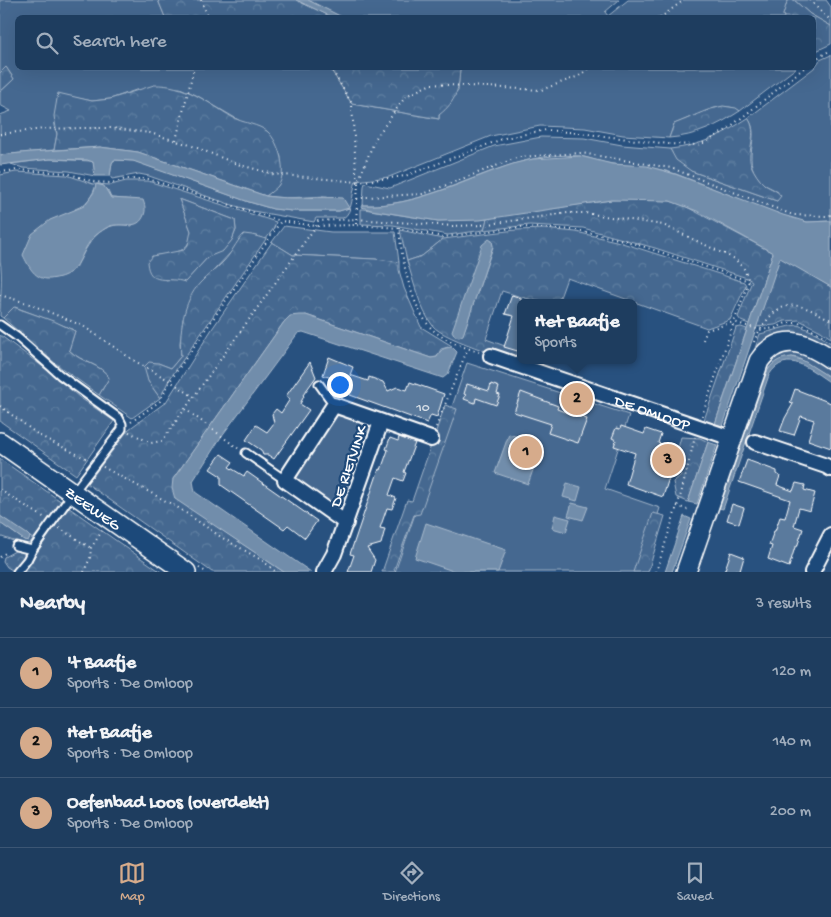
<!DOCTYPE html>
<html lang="en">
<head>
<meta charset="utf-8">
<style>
	body { margin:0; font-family:"Gochi Hand",sans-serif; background:#264465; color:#f1f3f6 }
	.you { position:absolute; left:339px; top:384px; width:18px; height:18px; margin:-12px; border:4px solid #fff; border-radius:50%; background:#1a73e8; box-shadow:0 0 0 8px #1a73e833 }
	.badge { display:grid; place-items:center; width:32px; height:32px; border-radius:50%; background:#d6ab8b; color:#111; font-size:16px; font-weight:700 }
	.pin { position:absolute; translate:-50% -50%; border:2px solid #fff; box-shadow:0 1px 5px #0006 }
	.popup { position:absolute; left:517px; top:299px; width:120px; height:65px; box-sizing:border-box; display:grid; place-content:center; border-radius:8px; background:#1e3d5f; filter:drop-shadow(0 1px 4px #0005); font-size:16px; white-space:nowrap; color:#a1aebd }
	.popup b { font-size:19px; color:#f1f3f6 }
	.popup::after { content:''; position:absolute; left:50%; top:100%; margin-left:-10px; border:10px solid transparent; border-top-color:#1e3d5f }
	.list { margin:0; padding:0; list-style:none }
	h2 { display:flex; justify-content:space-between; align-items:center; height:65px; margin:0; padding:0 20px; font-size:21px }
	h2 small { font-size:16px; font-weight:400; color:#a1aebd }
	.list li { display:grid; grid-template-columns:32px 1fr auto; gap:15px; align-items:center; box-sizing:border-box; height:70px; padding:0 20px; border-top:1px solid #3c5674 }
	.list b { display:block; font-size:19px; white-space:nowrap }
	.list p { margin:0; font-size:16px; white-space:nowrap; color:#a1aebd }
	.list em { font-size:16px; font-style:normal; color:#a1aebd }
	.icon { flex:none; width:28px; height:28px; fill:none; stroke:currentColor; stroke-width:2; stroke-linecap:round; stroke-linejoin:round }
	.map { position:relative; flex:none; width:831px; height:572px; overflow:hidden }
	.search { position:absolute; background:#1e3d5f; box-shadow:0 5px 20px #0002; left:15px; right:15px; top:15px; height:55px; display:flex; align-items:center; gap:12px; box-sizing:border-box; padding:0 18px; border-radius:8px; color:#a1aebd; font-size:19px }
	.sheet { height:275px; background:#1e3d5f }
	nav { display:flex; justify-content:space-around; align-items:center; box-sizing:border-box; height:70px; border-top:1px solid #3c5674; background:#1e3d5f; font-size:14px; color:#a1aebd }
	nav a { display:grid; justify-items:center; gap:2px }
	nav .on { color:#d6ab8b }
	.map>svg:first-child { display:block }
</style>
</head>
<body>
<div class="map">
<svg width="831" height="572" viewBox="0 0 831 572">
	<defs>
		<pattern id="forest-crowns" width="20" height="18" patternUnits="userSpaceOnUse" patternTransform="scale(1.25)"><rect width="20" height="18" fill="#446890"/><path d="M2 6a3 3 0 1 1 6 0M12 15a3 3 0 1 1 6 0" fill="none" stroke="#607fa1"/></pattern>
	</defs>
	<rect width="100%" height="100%" fill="#28517f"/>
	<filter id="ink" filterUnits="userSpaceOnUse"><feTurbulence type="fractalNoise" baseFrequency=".02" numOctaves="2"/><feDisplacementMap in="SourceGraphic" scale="10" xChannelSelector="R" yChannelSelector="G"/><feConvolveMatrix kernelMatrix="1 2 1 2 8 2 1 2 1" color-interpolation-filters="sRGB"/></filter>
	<g filter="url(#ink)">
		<!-- grass -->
		<path fill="#446890" stroke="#a2b4c8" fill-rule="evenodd" d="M0 0H158L165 17 18 18V68H330L352 104 439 119V115L458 91 460 68H796L740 111C721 98 693 118 674 124L669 138 623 135 585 128 540 126 491 136 389 177 356 181C352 192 353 213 343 218H316L314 222 253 211 229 204 149 176 139 174 112 179 110 176 112 162 115 160 134 161 249 202 273 209 292 211H339L349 208 327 196 285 198 266 196 279 184 281 157 275 143 267 131 242 122 196 95 180 88 136 90 110 99 92 101 58 94 54 126 57 134 54 150 0 155V115L11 111 0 105V92L14 79 6 67 0 73Z
			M308 0H619L605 12 608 16 628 0H826L831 7V26L810 14 794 0 783 15 784 18H342Z
			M831 55V221C824 221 816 222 808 222 794 221 778 214 765 209 735 198 706 185 676 174 653 166 636 167 613 164 602 163 591 158 580 156 505 148 437 209 363 205L364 186 365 183 390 188 494 146 541 137 584 138 622 145 670 149 691 171 777 201 778 192C774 189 768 187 764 184 737 161 763 138 748 118L814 68 820 60Z
			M50 159 91 161 94 164 95 176 69 171 23 168 11 164Z
			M16 172 67 175 93 184 111 185 126 181H148L276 222 274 228 266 239 252 235 235 248 196 289 183 319 180 343 181 356 171 368 158 363 148 381 160 398 132 418 99 395 109 378C102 364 82 363 69 350L75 331 70 328 15 307 3 318 0 316C0 299 3 276 0 260V175ZM97 184H101L108 191 111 198 137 200 132 226C125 225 118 224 112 226 93 231 84 252 76 268L75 209C89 204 91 196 97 184ZM179 199 235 220 236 230 232 240 223 250 208 257 185 282 175 278 166 280 157 255C174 256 192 250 191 231Z
			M361 209H364L438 221 487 219 484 230 448 235 393 225 361 224Z
			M284 226 331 232H395L399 262 375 259 293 255 272 242Z
			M400 230 443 239 422 256 407 261Z
			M793 349 831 366V378L798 358 792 357 769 368 719 508 713 506 754 386 774 355Z
			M467 363 629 415 605 489 660 508 640 572H395Z
			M336 415 369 424 338 511 291 479Z
			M0 523 24 540H28L30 537 33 539 28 545H25L2 537 0 536Z"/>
		<!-- forest -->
		<path fill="url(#forest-crowns)" stroke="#a2b4c8" fill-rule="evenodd" d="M158 0H296L332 17H165Z
			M790 0H794L810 14 831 26V44L814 52V18L784 17 783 15 787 2Z
			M6 67 14 79 0 92V73Z
			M330 68H460C459 88 457 101 439 115V119L352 104Z
			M154 85C185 84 207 102 232 117 242 123 259 124 268 132 279 142 288 173 278 186 275 189 270 193 266 196L138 152 100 147 54 150 57 134 54 116 58 93 92 101 110 99Z
			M723 106 736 108 740 111C717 126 696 136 669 138L674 124 711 109Z
			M748 118C759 133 746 151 751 165 754 172 759 180 765 185 771 189 777 190 781 196L777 201 691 171 676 160 670 149C701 146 722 135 748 118Z
			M179 199 235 220 236 230 232 240 223 251 208 257 185 282C168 276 149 287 147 262L152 256 184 250 188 245 191 231Z
			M632 199 670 201 685 206 773 253 749 324 741 321 738 317 752 281 747 278 655 248 583 228 530 225 484 230 487 219 501 216 611 200Z
			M544 229 576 232 616 241 744 282 746 285 730 320 707 328 567 278 558 303C539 303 521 297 502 291L486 339 521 352V360H544L540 369C519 362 444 340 433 326 419 308 414 282 407 261L422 256 443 239 516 230ZM492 241 493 247 463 334 459 337Z
			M244 234 252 235 266 239 169 380 160 398 148 381 144 367 149 362 158 363 171 368 181 356C179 333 183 301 200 283 207 275 216 270 223 262 232 253 235 243 244 234Z
			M272 242 293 255 375 259 399 262V270L404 288 421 327 452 346 441 349 437 357 431 358 306 315 284 322 173 479 176 499 284 572H212L86 483 93 476 129 429 166 402 212 329Z
			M780 257 831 287V338L819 330 799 320 785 321 775 325 756 327Z
			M14 307 56 322 75 331 69 350C81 363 102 364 109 378L99 395 56 364 3 318Z
			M798 325 816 333 831 343V353L783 339 728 426 760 334C773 331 785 326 798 325Z
			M741 327 747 329 715 424 704 420 736 328Z
			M0 335 50 372 79 397 114 421 76 475 0 421Z
			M445 405 457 409 420 514 414 515 394 570 397 572H382L407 500 412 501Z
			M681 437 700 438 708 442 688 502 676 497 673 482 681 475 675 460Z
			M0 459 62 502 36 539H33L0 516Z
			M68 507 161 572H24Z
			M653 513 665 516 648 572H633Z
			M15 551H21L27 554C26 560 18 569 12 570L7 567 3 561 4 557Z"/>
		<!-- water -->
		<path fill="#718dab" stroke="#aabbcd" d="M296 0H308L342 17H332Z
			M100 147 138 152 266 196C292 200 318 196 343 198L349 208 339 211H292L273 209 249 202 133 161 114 160 112 163 110 176H95L93 162 87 160 50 159 0 165V155L31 152Z
			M580 156 612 164 647 166 675 174 783 215 807 222 831 221V287L780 258 723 426 715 424 773 253 697 211 670 201 611 200 480 220 438 221 371 210 362 207 363 205C414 208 468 178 516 163L533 159Z
			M96 184 104 186 111 198 143 200C145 205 146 210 144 215 138 231 123 222 110 226 107 227 103 230 100 232 76 248 87 275 50 279 35 280 29 267 23 255L32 234 50 220 84 206 94 192Z
			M489 239 492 241 493 246 463 335 459 337 455 336 452 331 482 245Z
			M299 315H306L431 358 437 357C441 349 443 348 452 347L457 352 448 374 443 378 303 332 298 333 221 437 193 481 195 492 311 572H284L175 499 172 488 173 479 284 322 290 316Z
			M792 357 804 361 831 378V383C812 371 787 347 769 375L723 509 719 508 766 374C771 363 779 358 792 357Z
			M509 434 542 445 528 484 495 473Z
			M708 442 717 445 697 504 688 502Z
			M567 483 581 487 577 501 563 497Z
			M572 503 588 507 583 520 568 516Z
			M555 515 570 519 566 532 552 528Z
			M0 516 27 534 30 537 28 541 24 540 0 523Z
			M684 516 691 519 672 572H665Z
			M426 523 506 550 498 572H456L415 558Z"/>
		<!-- building -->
		<path fill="#5a7a9d" stroke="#fff" d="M512 295 521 298V352L504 347 514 316 505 314Z
			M329 357 353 367 350 375 368 381 369 377 383 382 388 391 397 387 407 390 410 382 444 394 437 417 431 415 427 423 350 395 353 389 347 387 348 384 323 375Z
			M310 362 316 377 303 395 304 396 300 404 309 410 274 459 268 455H263L261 450 246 440 256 425 267 432 274 423 272 414 276 409 281 413 290 399 286 396Z
			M467 384 489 391 491 384 499 387 497 394 500 395 496 405 476 398 475 403 464 399 466 395 464 394Z
			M795 389 831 403V448L808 440 814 420 801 416 794 435 780 431 785 418 793 404 790 403Z
			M521 392 558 406 557 409 565 412 587 419 578 443 548 433 551 424 514 412Z
			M621 426 644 434 646 429 661 434 658 443 664 445 658 463 672 468 663 497 626 484 635 453 614 446 616 440 612 438 616 428 620 429Z
			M399 437 415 443 404 472 406 473 403 481 395 478 389 495 396 498 392 509 387 508 380 528 385 529 381 544 367 548 375 560 371 572H348L354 555 350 554 379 469 381 470 388 450 386 449 390 438 398 441Z
			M221 454 233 462 229 467 244 476 247 472 317 521 305 538 288 525 284 529 221 485V476L210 469Z
			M747 460 777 471V474L780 476 777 485 793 491 796 483 805 485 804 490 815 493 810 511 799 508 794 526 803 529 797 547H795L789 567 768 559 772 546 769 545 774 531H775L780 517 785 518 790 500 739 482Z
			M732 504 744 508 739 524 727 520Z
			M731 552 744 557 740 571 736 570V572H724Z"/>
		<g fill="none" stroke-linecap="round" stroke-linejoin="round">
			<!-- lane casing -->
			<g stroke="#fff" stroke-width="11">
				<path id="lane" d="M0 325 17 337 60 375 119 418 122 424V429L73 493 32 550 27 560 17 572
					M319 384 334 405
					M246 453 285 480
					M16 546 32 550"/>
			</g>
			<!-- street casing -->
			<g stroke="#fff" stroke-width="18">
				<g id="street">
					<path id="s1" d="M491 356 731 438"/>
					<path d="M755 442 826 466 831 469"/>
					<path d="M346 523 285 480 334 405 431 439"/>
					<path d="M324 572 334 554 381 422"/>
					<path d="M812 572 831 535"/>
				</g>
			</g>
			<!-- secondary casing -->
			<g stroke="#fff" stroke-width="22">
				<g id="secondary">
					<path id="s2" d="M0 442 186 572"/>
					<path d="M686 572 759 361C780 331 806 342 831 359"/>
				</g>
			</g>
			<!-- path -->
			<path stroke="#fff" stroke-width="2" stroke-dasharray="1 4" stroke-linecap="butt" d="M201 0 207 15 213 18
				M810 0 824 15 831 20
				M660 18 684 0
				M814 60 831 50
				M329 68 332 70 352 104 356 171 358 182
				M0 134 44 129 84 128H111L150 133 190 145 237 164 273 174 358 182 405 176 505 138 546 130 579 133 669 144 697 145 706 142 725 131 804 68
				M176 140 194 68
				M0 172 17 170 67 173 94 182 111 183 126 179H148L281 221
				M357 199 366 197 423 194 519 157 581 153 671 168 793 215 826 216 831 215
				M356 224 358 182 375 139 406 96 431 84 541 90 579 76 589 68
				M399 228C401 257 411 309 433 330 446 341 463 347 479 352
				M0 295 27 303 83 326 133 360 170 381 194 397
				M703 340 707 330 734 322
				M754 342C757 333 762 327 768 319 788 295 808 308 831 320
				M0 406 40 436 87 459
				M185 409 239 449
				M702 416 734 322
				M131 422 160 401 170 381 281 221 316 226 356 225 398 228 443 237 522 227 577 230 623 240 749 281
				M436 427 468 348
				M129 432 151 443 162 441 316 226 318 221 356 219 453 226 482 225 568 213H585L663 225 735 259 744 269 749 281 734 322 760 330 776 328 786 323H799L826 337
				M103 467 177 507 221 537 263 561 276 572
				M0 490 45 518
				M677 506 691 511
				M59 528 91 548
				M0 557 8 551
				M199 568 206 572
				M84 572 90 558 91 548 102 531
				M656 572 681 494 695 437"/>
			<!-- lane -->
			<use href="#lane" stroke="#1f4a7a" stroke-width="7"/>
			<!-- street -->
			<use href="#street" stroke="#1f4a7a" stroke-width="14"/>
			<!-- secondary -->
			<use href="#secondary" stroke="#1f4a7a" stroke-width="19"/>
		</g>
	</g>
	<g text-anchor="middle" stroke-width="4.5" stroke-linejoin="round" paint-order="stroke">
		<!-- number labels -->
		<g font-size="14" fill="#d6dee6">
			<text x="423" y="411">10</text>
		</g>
		<!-- street labels -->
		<g font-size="16" fill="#fff" stroke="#1f4a7a">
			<text dy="6" stroke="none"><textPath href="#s1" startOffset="171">DE OMLOOP</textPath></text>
			<text transform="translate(347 466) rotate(-71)" y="6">DE RIETVINK</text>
			<text dy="6" stroke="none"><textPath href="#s2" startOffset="114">ZEEWEG</textPath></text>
		</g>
	</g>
</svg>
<div class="you"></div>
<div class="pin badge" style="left:526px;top:452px">1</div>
<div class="pin badge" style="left:577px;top:399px">2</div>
<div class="popup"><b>Het Baafje</b>Sports</div>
<div class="pin badge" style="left:668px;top:460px">3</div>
<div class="search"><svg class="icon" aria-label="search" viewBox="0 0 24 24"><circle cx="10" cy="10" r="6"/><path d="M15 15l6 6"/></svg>Search here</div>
</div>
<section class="sheet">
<h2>Nearby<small>3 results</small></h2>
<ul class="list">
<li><span class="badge">1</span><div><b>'t Baafje</b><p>Sports · De Omloop</p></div><em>120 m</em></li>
<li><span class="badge">2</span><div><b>Het Baafje</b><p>Sports · De Omloop</p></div><em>140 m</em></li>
<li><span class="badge">3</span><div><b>Oefenbad Loos (overdekt)</b><p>Sports · De Omloop</p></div><em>200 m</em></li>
</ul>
</section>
<nav>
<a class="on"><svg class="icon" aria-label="map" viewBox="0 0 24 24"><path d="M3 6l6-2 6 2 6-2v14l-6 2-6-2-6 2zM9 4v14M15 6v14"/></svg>Map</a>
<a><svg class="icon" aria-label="directions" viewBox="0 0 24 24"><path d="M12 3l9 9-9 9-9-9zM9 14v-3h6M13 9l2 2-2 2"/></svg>Directions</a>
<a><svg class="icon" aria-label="saved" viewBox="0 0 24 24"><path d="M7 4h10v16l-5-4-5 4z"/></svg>Saved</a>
</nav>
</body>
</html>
